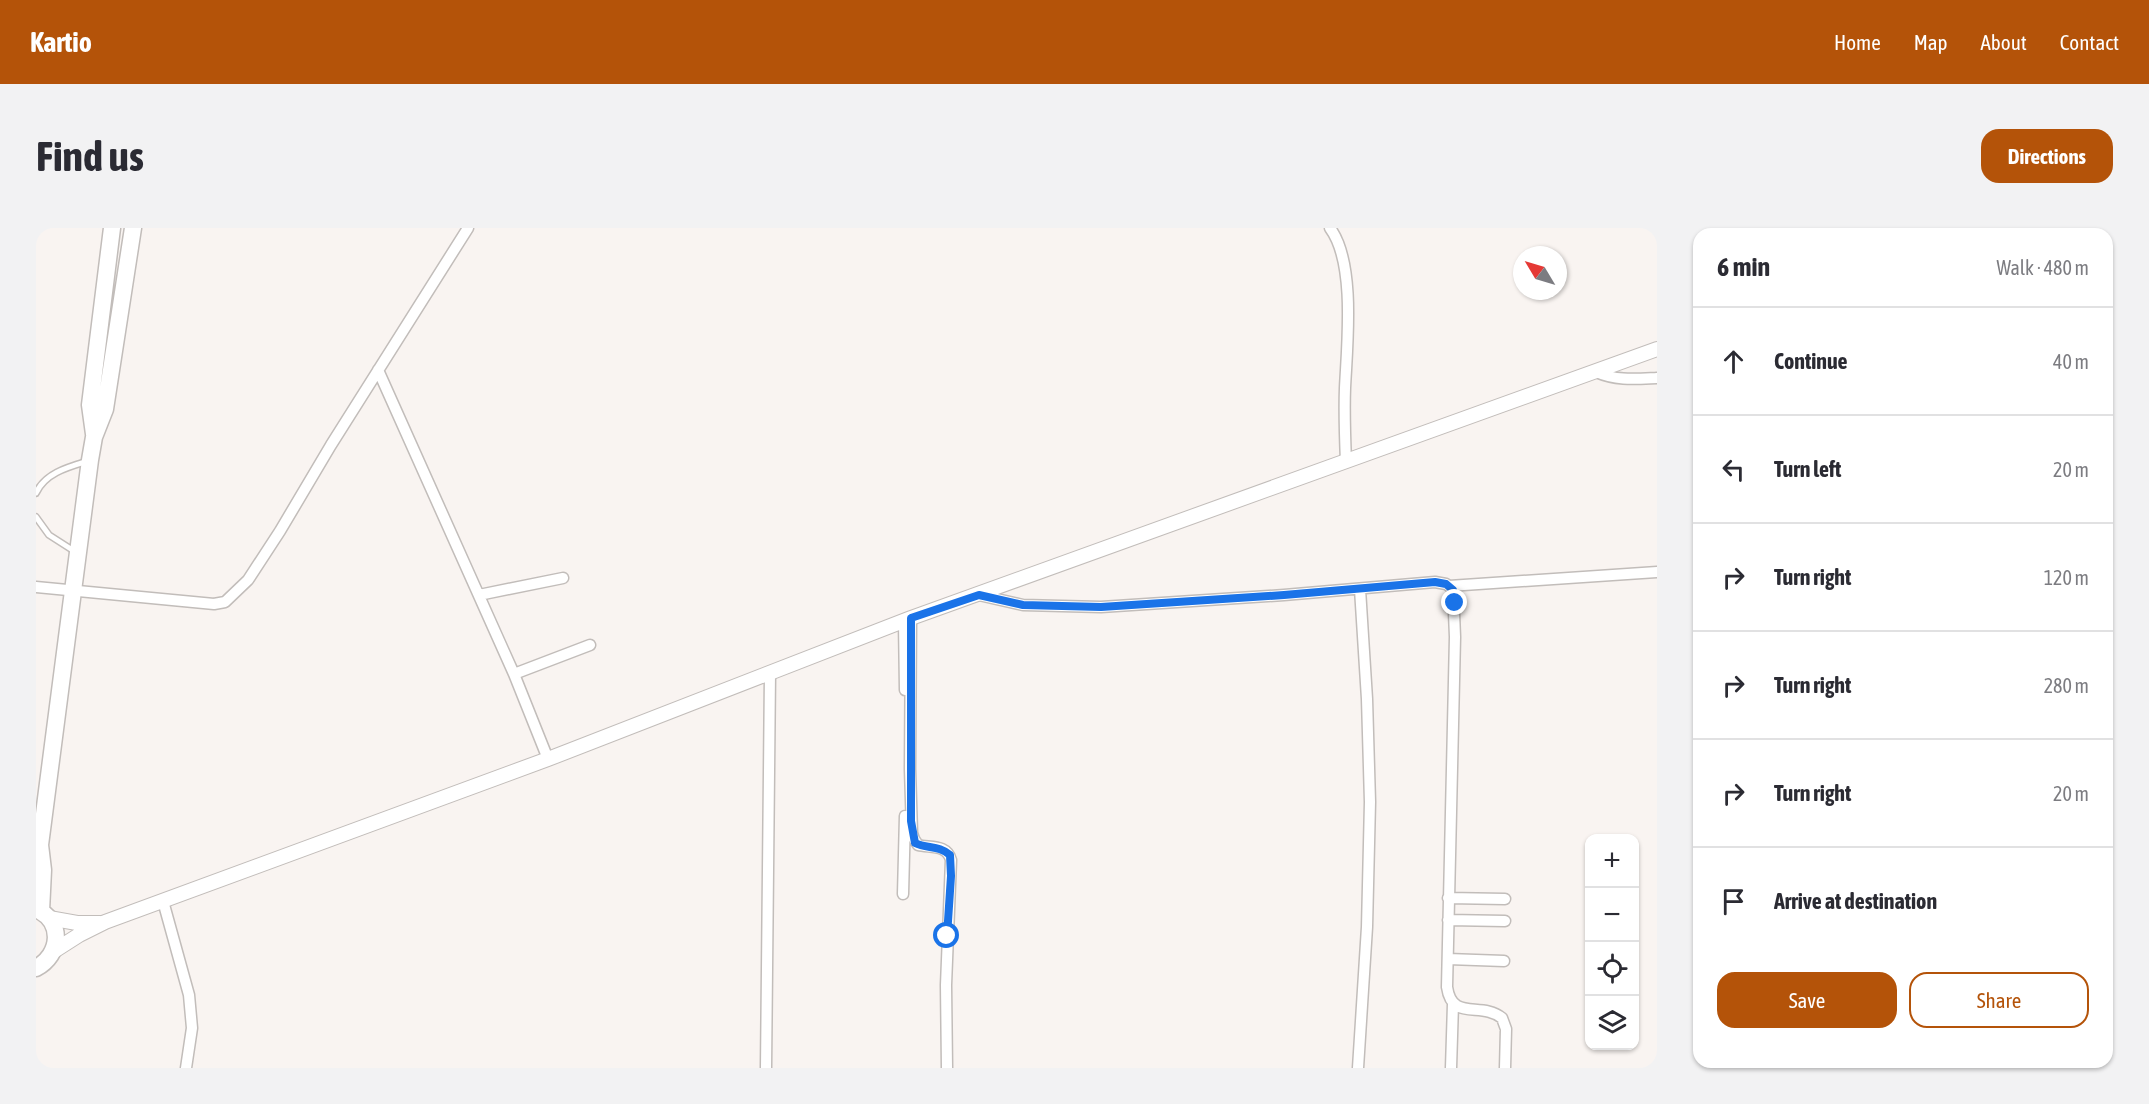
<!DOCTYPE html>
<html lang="en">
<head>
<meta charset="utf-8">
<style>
	body { margin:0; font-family:"Asap Condensed",sans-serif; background:#f2f2f3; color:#2b2b33 }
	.controls { position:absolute; right:18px; bottom:18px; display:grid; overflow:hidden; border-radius:12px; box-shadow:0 2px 4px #0004 }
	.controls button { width:54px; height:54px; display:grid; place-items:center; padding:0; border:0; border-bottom:2px solid #e1e1e2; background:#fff; color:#2b2b33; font:30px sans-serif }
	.compass { position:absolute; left:1477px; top:18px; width:54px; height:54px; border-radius:50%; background:#fff; box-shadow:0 2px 4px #0004; rotate:308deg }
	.stop { position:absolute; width:18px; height:18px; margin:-14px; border:4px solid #1a73e8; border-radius:50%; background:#fff }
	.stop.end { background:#1a73e8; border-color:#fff; box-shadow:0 2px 6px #0008 }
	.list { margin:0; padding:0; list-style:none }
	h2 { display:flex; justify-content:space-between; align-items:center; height:78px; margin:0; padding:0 24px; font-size:26px }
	h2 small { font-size:20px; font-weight:400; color:#7c7c81 }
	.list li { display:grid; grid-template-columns:39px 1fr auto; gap:18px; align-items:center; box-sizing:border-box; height:108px; padding:0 24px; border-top:2px solid #e1e1e2 }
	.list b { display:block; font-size:22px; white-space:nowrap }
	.list em { font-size:20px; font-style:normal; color:#7c7c81 }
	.actions { display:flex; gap:12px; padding:18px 24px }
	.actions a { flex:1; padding:14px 0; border:2px solid #b45309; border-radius:18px; text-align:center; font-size:21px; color:#b45309 }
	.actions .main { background:#b45309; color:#fff }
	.icon { flex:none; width:33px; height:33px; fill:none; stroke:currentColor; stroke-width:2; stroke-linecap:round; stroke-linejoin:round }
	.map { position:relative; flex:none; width:1621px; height:840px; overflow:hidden; border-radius:18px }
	header { display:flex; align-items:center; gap:36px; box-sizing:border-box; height:84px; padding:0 30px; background:#b45309; color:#fff }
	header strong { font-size:28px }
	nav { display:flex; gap:33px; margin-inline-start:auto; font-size:21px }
	.intro { display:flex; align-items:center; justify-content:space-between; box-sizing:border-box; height:144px; padding:0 36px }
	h1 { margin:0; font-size:42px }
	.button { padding:15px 27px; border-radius:18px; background:#b45309; color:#fff; font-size:21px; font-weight:700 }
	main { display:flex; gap:36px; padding:0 36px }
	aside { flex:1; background:#fff; border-radius:18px; box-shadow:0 2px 4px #0004 }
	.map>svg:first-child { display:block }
</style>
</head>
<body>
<header>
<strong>Kartio</strong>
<nav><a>Home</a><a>Map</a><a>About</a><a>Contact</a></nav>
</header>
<div class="intro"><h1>Find us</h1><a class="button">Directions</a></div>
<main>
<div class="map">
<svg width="1621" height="840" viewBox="0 0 1621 840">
	<rect width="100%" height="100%" fill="#f9f4f1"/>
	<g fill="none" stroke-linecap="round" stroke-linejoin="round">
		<!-- service casing -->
		<g stroke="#c2bdba" stroke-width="8">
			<path id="service" d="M0 265C9 245 32 239 52 233
				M0 289 13 307 38 323"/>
		</g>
		<!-- minor casing -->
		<g stroke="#c2bdba" stroke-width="13">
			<path id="minor" d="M1294 0C1320 35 1311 117 1309 160 1308 185 1309 210 1310 234
				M342 142 478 446 512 531
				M1560 144C1581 153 1599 151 1621 150
				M1413 358 1621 344
				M0 359 178 376 189 374 212 352 244 303 295 217 432 0
				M443 367 527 350
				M943 367 987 377 1065 379 1248 367 1399 354 1410 356 1417 361 1419 409 1411 759C1416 794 1445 773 1466 790L1470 801 1469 840
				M875 390 874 541 876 605 878 611 882 617C894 620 911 616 915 632L910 757 911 840
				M868 394 869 462
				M478 446 554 417
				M867 666 869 588
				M1412 670 1469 671
				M127 673 153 767 156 800 150 840
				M1412 692 1469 693
				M1412 731 1468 733
				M730 840 734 445
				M1322 840 1331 699 1334 574 1331 471 1324 361
				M1415 840 1417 776"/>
		</g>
		<!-- tertiary casing -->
		<g stroke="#c2bdba" stroke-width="16">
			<path id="tertiary" d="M13 690 41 695H64
				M18 723 43 707 69 694 512 531 875 390 1621 121"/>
		</g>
		<!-- primary casing -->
		<g stroke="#c2bdba" stroke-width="19">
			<path id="primary" d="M58 206 54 177 76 0
				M4 617 7 642 5 683
				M0 627 4 617 54 232 58 209 69 181 97 0
				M0 681C28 693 25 727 0 740"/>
		</g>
		<!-- service -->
		<use href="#service" stroke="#fff" stroke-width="5"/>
		<!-- minor -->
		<use href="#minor" stroke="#fff" stroke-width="10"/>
		<!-- tertiary -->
		<use href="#tertiary" stroke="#fff" stroke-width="14"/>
		<!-- primary -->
		<use href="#primary" stroke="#fff" stroke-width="16"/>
	</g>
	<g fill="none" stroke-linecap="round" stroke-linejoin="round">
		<!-- route -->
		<path stroke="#1a73e8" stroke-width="8" d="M911 708 915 648 914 627C903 617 891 621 879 615L875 593V390L943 367 987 377 1065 379 1248 367 1399 354 1410 356 1417 362 1419 375"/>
	</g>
</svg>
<div class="controls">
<button>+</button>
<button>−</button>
<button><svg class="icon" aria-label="locate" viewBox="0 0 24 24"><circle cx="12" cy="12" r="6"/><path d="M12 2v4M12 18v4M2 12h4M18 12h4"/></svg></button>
<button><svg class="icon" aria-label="layers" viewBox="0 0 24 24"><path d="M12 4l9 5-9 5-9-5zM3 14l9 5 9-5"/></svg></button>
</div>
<svg class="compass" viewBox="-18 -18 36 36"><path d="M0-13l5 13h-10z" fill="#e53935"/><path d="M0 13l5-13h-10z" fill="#7c7c81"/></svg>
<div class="stop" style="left:911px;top:708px"></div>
<div class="stop end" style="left:1419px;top:375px"></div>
</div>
<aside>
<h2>6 min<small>Walk · 480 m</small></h2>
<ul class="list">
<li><svg class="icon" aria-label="ahead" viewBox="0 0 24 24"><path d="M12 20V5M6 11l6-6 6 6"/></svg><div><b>Continue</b></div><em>40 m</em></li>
<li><svg class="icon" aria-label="left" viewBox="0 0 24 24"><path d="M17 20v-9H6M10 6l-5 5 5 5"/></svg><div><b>Turn left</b></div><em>20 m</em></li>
<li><svg class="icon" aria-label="right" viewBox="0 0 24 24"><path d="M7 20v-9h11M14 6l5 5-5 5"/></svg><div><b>Turn right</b></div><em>120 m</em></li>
<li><svg class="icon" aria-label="right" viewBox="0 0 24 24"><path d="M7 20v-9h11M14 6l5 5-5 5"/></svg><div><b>Turn right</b></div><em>280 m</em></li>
<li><svg class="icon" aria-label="right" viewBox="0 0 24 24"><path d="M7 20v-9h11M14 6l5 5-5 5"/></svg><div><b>Turn right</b></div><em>20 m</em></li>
<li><svg class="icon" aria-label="arrive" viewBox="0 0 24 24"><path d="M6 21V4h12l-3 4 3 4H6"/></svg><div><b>Arrive at destination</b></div></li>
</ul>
<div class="actions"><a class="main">Save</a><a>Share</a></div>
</aside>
</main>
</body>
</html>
